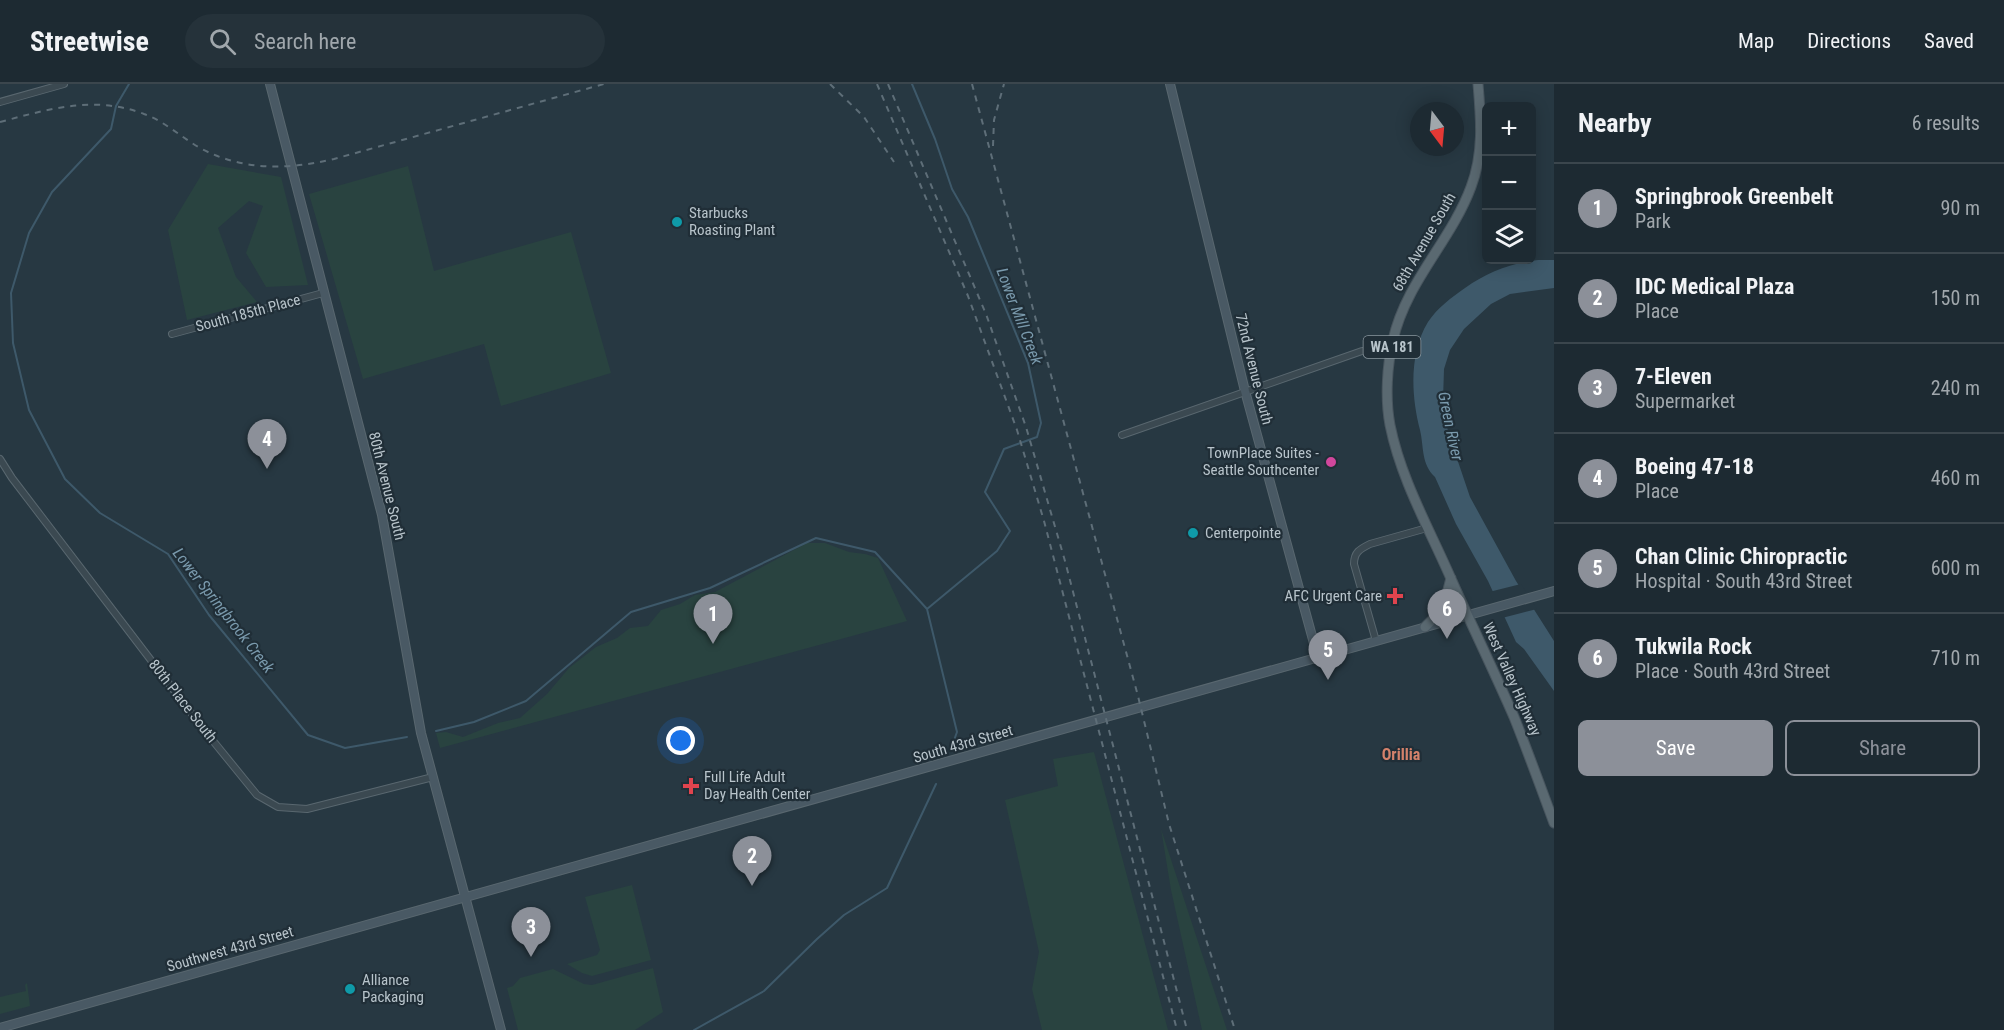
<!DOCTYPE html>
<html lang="en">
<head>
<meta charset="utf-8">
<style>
	body { margin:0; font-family:"Roboto Condensed",sans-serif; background:#25323a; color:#f1f3f6 }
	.controls { position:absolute; right:18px; top:18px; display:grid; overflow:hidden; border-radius:9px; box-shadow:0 3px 15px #0003 }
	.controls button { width:54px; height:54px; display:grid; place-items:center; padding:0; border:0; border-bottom:2px solid #3b464d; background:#1d2a32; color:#f1f3f6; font:30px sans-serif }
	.compass { position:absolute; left:1410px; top:18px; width:54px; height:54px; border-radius:50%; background:#1d2a32; box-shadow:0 3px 15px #0003; rotate:164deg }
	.you { position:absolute; left:681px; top:657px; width:21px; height:21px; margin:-15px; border:4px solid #fff; border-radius:50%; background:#1a73e8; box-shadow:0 0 0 9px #1a73e833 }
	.badge { display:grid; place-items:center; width:39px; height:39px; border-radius:50%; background:#8c9099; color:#fff; font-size:20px; font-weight:700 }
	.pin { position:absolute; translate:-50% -50px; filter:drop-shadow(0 2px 3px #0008) }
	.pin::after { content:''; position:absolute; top:32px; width:21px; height:18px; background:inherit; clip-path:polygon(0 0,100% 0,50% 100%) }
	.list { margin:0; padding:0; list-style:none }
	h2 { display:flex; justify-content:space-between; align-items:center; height:78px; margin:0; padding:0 24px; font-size:26px }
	h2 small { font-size:20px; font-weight:400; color:#a0a7ac }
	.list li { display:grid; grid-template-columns:39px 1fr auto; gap:18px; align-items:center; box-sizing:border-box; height:90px; padding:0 24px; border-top:2px solid #3b464d }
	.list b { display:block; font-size:22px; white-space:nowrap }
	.list p { margin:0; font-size:20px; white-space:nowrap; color:#a0a7ac }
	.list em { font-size:20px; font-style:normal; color:#a0a7ac }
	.actions { display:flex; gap:12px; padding:18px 24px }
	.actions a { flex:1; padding:14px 0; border:2px solid #8c9099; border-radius:9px; text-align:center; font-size:21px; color:#8c9099 }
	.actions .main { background:#8c9099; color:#fff }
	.icon { flex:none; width:33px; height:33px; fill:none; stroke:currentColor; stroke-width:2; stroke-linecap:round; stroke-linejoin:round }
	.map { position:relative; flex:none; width:1554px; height:946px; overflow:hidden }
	header { display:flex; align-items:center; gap:36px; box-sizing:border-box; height:84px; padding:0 30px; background:#1d2a32; border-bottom:2px solid #3b464d }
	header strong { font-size:28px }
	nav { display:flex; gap:33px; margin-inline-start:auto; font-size:21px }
	.search { width:420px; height:54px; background:#25323a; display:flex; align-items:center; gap:15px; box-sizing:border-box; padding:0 21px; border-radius:33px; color:#a0a7ac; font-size:22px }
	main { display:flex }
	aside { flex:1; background:#1d2a32 }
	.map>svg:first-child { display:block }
</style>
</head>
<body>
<header>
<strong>Streetwise</strong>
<div class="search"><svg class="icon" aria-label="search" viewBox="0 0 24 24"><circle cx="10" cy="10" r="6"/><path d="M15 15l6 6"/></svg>Search here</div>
<nav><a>Map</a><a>Directions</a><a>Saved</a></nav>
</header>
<main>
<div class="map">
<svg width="1554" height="946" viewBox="0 0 1554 946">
	<rect width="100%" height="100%" fill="#273842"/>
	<!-- green -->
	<path fill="#294340" d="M208 80 281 93 308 201 266 203 246 169 263 122 249 117 218 144 236 193 257 218 187 236 168 146Z
		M408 82 434 187 571 148 611 289 501 322 484 260 363 295 309 110Z
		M807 459H825L849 468 865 470 878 474 907 537 440 664 436 649 446 648 463 653 498 639 520 634 547 610 569 584 596 563 617 554 630 544 648 542 661 526 680 520 695 511 715 508Z
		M1094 668 1168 946H1042L1032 905 1039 868 1005 716 1058 702 1053 675Z
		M1161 745 1227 946H1202L1171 806Z
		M632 801 651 876 592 892 582 889 567 880 597 871 600 866 585 813Z
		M653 884 663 928 635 946H518L507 904 513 902 520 894 553 885 584 900 592 901Z
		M27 899 30 922 0 930V913L26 907 25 901Z"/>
	<!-- water -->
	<path fill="#3e596a" d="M1538 176H1554V204L1510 210 1491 220 1464 245 1450 266 1444 285 1443 316 1448 348 1470 413 1516 497 1554 557V607L1524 565 1516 558 1488 497 1456 440 1435 393C1421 380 1424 363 1420 346 1411 312 1409 269 1428 238 1437 224 1452 213 1465 204 1488 188 1511 179 1538 176Z"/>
	<!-- pier -->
	<path fill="#273842" d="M1521 500 1537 525 1502 534 1489 508Z"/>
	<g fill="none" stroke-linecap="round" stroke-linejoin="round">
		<!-- stream -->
		<path stroke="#3e596a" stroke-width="2" d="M129 0 116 22 111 45 52 108 29 149 11 209 13 259 29 326 65 395 100 429 168 470 209 531 308 651 345 664 407 653
			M912 0 935 55 952 105 968 133 1028 279 1041 339 1037 353 1004 365 985 408 1010 447 997 467 927 525
			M436 647 474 638 526 617 631 528 710 504 816 454 875 468 927 525 957 648 953 659
			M694 946 764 907 817 855 844 831 887 804 936 700"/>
		<!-- street casing -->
		<g stroke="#59676f" stroke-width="8">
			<path id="street" d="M0 18 64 0
				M172 250 323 209
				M1122 351 1362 267
				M0 375 12 394 205 647 257 711 278 723 307 725 433 693
				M1376 557 1354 480C1354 468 1360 465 1370 460L1427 444"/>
		</g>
		<!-- secondary casing -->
		<g stroke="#59676f" stroke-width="10">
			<path id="secondary" d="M270 0 382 431 421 649 501 946
				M1170 0 1245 307 1318 574
				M0 944 1554 507"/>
		</g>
		<!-- primary casing -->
		<g stroke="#48555e" stroke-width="11">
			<path id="primary" d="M1478 0C1481 35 1484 69 1471 103 1451 157 1406 198 1393 256 1387 282 1385 314 1390 341 1401 396 1430 446 1452 497 1472 542 1494 587 1514 633 1528 668 1541 704 1554 739
				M1425 543 1443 525 1451 494"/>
		</g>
		<!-- street -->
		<use href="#street" stroke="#3b4951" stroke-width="6"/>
		<!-- secondary -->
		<use href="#secondary" stroke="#495964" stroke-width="8"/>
		<!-- primary -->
		<use href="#primary" stroke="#5a6971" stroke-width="9"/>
		<!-- rail -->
		<path stroke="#5e6e78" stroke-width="2" stroke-dasharray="6 6" stroke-linecap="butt" d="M830 0 864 33 894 78
			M877 0 968 212 1017 346 1044 437 1177 946
			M888 0 986 230 1026 343 1065 477 1187 946
			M972 0 1138 612 1169 740 1235 946
			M0 38C49 25 95 11 144 30 164 37 181 53 200 64 243 87 287 86 334 75L604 0
			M993 62 994 36 1004 0"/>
	</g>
	<!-- markers -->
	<g fill="#0f9aa8" stroke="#202e37" stroke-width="2">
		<circle cx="677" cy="138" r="6"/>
		<circle cx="1193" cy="449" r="6"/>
		<circle cx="350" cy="905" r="6"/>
	</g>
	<circle fill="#d1479c" stroke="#202e37" stroke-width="2" cx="1331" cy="378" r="6"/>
	<g fill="#e0444e" stroke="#202e37" stroke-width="2">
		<path d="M1392 503h6v6h6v6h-6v6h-6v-6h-6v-6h6z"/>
		<path d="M688 693h6v6h6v6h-6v6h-6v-6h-6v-6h6z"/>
	</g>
	<g text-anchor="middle" stroke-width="4.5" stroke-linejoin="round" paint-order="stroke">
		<!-- shield labels -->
		<rect fill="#202e37" stroke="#8a979f" stroke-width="1.5" x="1363.5" y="252" width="57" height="22" rx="4.5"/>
		<g font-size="14" font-weight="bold" fill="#b8c4cb">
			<text x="1392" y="268">WA 181</text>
		</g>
		<!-- poi labels -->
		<g font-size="15" fill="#b8c4cb" stroke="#202e37" text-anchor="start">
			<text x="689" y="134">Starbucks<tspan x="689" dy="17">Roasting Plant</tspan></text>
			<text x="1319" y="374" text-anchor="end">TownPlace Suites -<tspan x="1319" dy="17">Seattle Southcenter</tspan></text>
			<text x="1205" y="454">Centerpointe</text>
			<text x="1382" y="517" text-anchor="end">AFC Urgent Care</text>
			<text x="704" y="698">Full Life Adult<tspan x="704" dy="17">Day Health Center</tspan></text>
			<text x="362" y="901">Alliance<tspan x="362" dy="17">Packaging</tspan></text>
		</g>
		<!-- street labels -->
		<g font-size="15" fill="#b8c4cb" stroke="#202e37">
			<text transform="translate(1424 158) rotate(-60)" y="5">68th Avenue South</text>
			<text transform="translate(248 229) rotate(-15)" y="5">South 185th Place</text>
			<text transform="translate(1254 285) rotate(76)" y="5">72nd Avenue South</text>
			<text transform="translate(387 402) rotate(76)" y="5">80th Avenue South</text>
			<text transform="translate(1512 595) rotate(66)" y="5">West Valley Highway</text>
			<text transform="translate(183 617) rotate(52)" y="5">80th Place South</text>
			<text transform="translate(963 660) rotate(-16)" y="5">South 43rd Street</text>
			<text transform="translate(230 865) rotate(-16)" y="5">Southwest 43rd Street</text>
		</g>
		<!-- water labels -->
		<g font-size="16" font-style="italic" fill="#7a9aad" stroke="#202e37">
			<text transform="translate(1020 232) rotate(69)" y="6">Lower Mill Creek</text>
			<text transform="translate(1451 342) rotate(78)" y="6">Green River</text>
			<text transform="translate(224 526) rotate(52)" y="6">Lower Springbrook Creek</text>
		</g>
		<!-- neighbourhood labels -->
		<g font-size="16" font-weight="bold" fill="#d4826b" stroke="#202e37">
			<text x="1401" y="676">Orillia</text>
		</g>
	</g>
</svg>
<div class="controls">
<button>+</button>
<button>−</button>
<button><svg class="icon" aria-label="layers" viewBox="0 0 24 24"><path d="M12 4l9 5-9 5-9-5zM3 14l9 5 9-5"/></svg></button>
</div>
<svg class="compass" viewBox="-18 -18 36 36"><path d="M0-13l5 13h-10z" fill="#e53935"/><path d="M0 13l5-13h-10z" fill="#a0a7ac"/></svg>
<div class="you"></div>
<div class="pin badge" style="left:713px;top:560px">1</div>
<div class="pin badge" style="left:752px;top:802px">2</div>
<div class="pin badge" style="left:531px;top:873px">3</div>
<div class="pin badge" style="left:267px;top:385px">4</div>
<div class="pin badge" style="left:1328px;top:596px">5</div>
<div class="pin badge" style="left:1447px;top:555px">6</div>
</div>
<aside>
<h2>Nearby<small>6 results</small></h2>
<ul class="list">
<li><span class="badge">1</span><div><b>Springbrook Greenbelt</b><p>Park</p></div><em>90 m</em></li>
<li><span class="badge">2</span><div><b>IDC Medical Plaza</b><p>Place</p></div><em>150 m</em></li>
<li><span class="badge">3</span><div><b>7-Eleven</b><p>Supermarket</p></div><em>240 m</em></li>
<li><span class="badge">4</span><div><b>Boeing 47-18</b><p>Place</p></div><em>460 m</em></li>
<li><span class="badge">5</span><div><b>Chan Clinic Chiropractic</b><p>Hospital · South 43rd Street</p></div><em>600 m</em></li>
<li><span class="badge">6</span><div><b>Tukwila Rock</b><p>Place · South 43rd Street</p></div><em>710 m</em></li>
</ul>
<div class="actions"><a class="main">Save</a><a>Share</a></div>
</aside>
</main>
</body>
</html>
